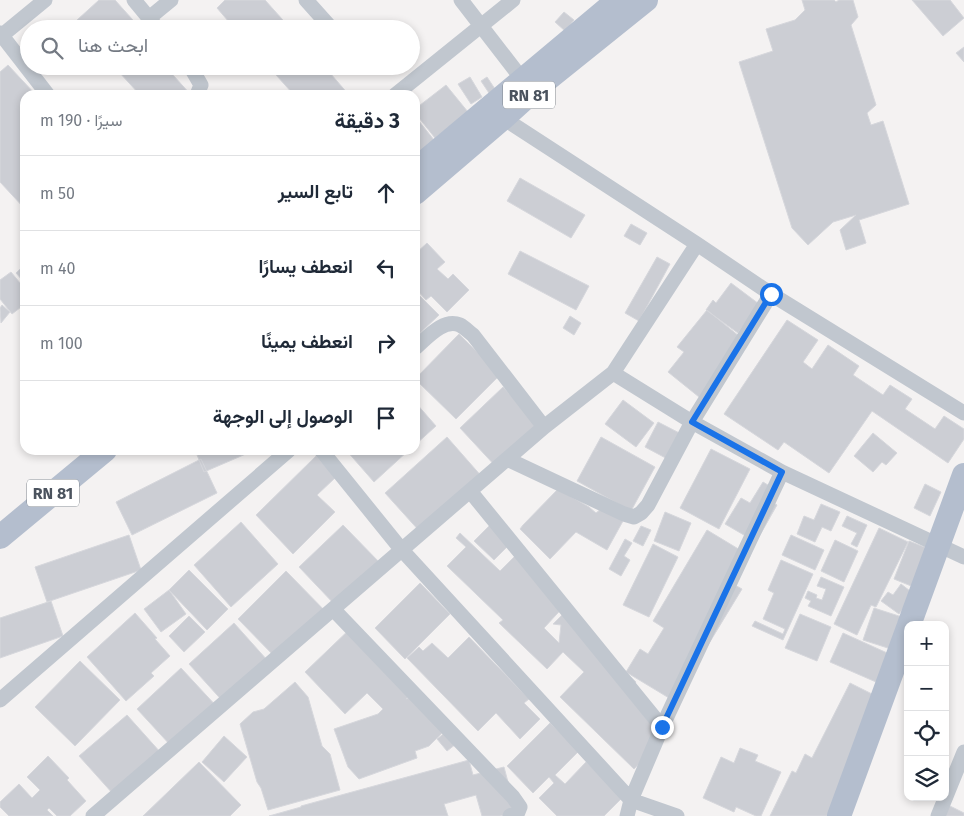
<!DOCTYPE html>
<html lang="ar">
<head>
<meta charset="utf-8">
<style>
	body { margin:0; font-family:"Fira Sans",Vazirmatn,sans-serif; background:#f2f2f3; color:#1f2937; direction:rtl }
	.controls { position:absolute; right:15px; bottom:15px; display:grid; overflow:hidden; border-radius:10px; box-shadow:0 2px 8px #0003 }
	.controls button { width:45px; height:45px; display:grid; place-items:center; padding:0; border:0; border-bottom:1px solid #e0e1e3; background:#fff; color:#1f2937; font:25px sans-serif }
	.stop { position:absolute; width:15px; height:15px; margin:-11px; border:4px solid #1a73e8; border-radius:50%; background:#fff }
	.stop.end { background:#1a73e8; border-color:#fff; box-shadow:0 1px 5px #0008 }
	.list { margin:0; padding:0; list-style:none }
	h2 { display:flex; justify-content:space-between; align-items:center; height:65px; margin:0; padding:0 20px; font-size:21px }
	h2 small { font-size:16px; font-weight:400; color:#747a83 }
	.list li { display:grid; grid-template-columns:32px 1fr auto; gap:15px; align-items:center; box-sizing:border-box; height:75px; padding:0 20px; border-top:1px solid #e0e1e3 }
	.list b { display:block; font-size:19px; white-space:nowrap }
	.list em { font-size:16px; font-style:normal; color:#747a83 }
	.icon { flex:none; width:28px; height:28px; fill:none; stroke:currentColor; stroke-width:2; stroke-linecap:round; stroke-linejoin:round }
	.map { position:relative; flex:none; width:964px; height:816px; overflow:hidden; direction:ltr }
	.search { position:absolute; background:#fff; box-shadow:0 2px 8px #0003; left:20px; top:20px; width:400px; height:55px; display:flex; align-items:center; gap:12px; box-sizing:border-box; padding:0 18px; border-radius:28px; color:#747a83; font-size:19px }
	.panel { position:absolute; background:#fff; box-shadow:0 2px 8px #0003; left:20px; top:90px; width:400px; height:365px; border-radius:15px; direction:rtl }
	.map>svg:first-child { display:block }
</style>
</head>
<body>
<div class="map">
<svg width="964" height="816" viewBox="0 0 964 816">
	<rect width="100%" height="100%" fill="#f4f2f2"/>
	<!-- building -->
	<path fill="#ccced4" stroke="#d6d7dc" d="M99 0H115L141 29H85L77 20Z
		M225 0H265L291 29H235L217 8Z
		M802 0H834L836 2 839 0H853L858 17 851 25 876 105 867 113 871 125 883 121 909 204 859 220 866 243 846 250 840 230 856 215 833 222 808 245 792 228 739 62 773 51 766 29 795 20 805 10Z
		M912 0H950L964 18 943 36Z
		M564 12 574 20 565 31 555 22Z
		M964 47V62L956 53Z
		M8 65 36 95H25V209L0 182V72Z
		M119 66H165L191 95H140L119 72 122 70Z
		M268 66H324L349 95H294Z
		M470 77 482 97 471 104 458 84Z
		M487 77 495 89 489 93 481 81Z
		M446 85 468 112 435 138 415 113V109Z
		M415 116 434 140 415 155Z
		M520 178 585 215 571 238 507 201Z
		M631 224 647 233 640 245 624 236Z
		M427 243 445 262 437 269 448 279 453 274 469 290 447 312 431 296 426 300 415 288V254Z
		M520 251 589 286 576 310 508 274Z
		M657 257 670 264 639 321 625 313Z
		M25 264V280L23 281 16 273Z
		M11 272 25 289V304L12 314 0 299V280Z
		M731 283 759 304 738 333 706 310 713 300 716 303Z
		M415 291 439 315 419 334 415 330Z
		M2 305 10 312 1 323 0 308Z
		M707 310 745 341 699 397 668 372 684 352 677 347Z
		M570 316 581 323 574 335 563 328Z
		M787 320 818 340 803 362 812 369 828 345 859 366 853 375 883 395 890 385 912 399 905 409 935 429 944 416 964 429V439L948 463 872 411 829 473 784 442 778 450 724 414Z
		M459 334 500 375 456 419 415 379Z
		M503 387 542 428 499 470 460 428Z
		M623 400 654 423 636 447 605 424Z
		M415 402 436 426 415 445Z
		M658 422 689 438 675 463 645 447Z
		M873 433 897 453 886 465 882 462 873 472 854 456Z
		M447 437 483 478 422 534 385 493Z
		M601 437 655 467 631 511 577 481Z
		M711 449 750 469 719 529 680 508Z
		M195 450H255L204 472Z
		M346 450H409L374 482Z
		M316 456 336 477 317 495 335 512 293 554 256 515Z
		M201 459 217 493 132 535 116 502Z
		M763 482 776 490 770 501 777 505 756 542 725 524 741 498 750 503Z
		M925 484 941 492 930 516 914 508Z
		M558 489 589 507 596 513 601 509 623 521 607 550 576 532 550 559 520 529 523 525Z
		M821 504 840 512 831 531 822 527 815 542 797 534 804 516 814 520Z
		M665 512 691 523 679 551 654 541Z
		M847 516 867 525 857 547 851 544 857 533 842 526Z
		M241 522 278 564 231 607 194 565Z
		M491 524 511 543 494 560 474 541Z
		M343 525 381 564 337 607 299 567Z
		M641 526 651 530 643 546 633 541Z
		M879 528 908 542 876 607 871 605 857 635 834 624Z
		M707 530 750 556 733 584 742 589 674 701 626 672 640 649 648 654 664 628 653 621Z
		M460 533 500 571 517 554 568 602 544 628 559 643 561 625 553 624 567 610 580 628 636 682 631 688 673 728 634 769 560 697 584 672 563 652 547 669 499 623 503 620 447 566 466 547 456 538Z
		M129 535 141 570 47 602 35 567Z
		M791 535 824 550 815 570 782 555Z
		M625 539 632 543 624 556 630 560 621 576 609 569Z
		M835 540 858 551 844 582 821 571Z
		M909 541 937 552 921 590 894 579Z
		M653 544 678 557 649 617 623 605Z
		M781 560 813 574 783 640 752 626 755 621 783 634 785 629 763 619 774 593 768 590Z
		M189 570 228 609 207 630 169 590Z
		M286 571 330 616 278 660 238 619Z
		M821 577 844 587 831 616 808 606 811 601 805 598 808 591 817 595 816 598 822 600 826 589 817 586Z
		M420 583 450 614 405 659 375 628Z
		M901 584 914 594 899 614 881 601 888 592 893 595Z
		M169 590 186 614 161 632 144 609Z
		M51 601 63 636 0 658V618Z
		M874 608 905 618 894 650 863 640Z
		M135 613 157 638 155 639 170 656 151 673 154 676 126 701 87 657Z
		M800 614 831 627 817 661 785 648Z
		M189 616 205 632 184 652 169 636Z
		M234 623 268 661 227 706 189 664Z
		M353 626 415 690 406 699 415 695 447 728 429 746 415 751 417 758 359 779 348 767 334 729 378 714 383 709 367 693 345 714 305 672Z
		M843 633 896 657 883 685 830 662Z
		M469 637 529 699 524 703 540 719 520 739 496 713 478 731 407 658 419 647 423 651 432 643 448 658Z
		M80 661 120 700 75 746 35 707Z
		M181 668 219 709 172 747 137 709Z
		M295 682 308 697 322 746 330 754 340 790 268 810 261 788 257 782 240 724 253 712 264 709Z
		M850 683 884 700 839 816H770L792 771 796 773 805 754 812 758Z
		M127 715 161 753 114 795 79 756Z
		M550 723 579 751 555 775 565 784 586 762 623 797 604 816H557L539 798 554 783 549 777 533 793 507 766Z
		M447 731 456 744 447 751 437 739Z
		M224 736 247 757 224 782 202 762Z
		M740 748 758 755 755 761 781 772 761 816H756L736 807 734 812 703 798 721 757 734 763Z
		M48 756 69 778 67 780 86 801 70 816H57L49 808 47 810 53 816H9L0 807V802L19 784 32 798 40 790 27 777Z
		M469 760 473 775 504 767 516 812 500 816H482L476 795 444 804 448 816H269L301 807V806Z
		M199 762 241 805 230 816H143Z
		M948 805 964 813V816H943Z"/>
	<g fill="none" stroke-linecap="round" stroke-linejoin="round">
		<!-- minor -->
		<path stroke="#c1c7cf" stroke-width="15" d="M134 0 158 29
			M306 0 332 29
			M461 0 522 79
			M149 18 171 0
			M0 33 48 95
			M0 37 45 0
			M190 66 201 85 197 95
			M395 95 513 0
			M503 118 697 244 771 294 964 413
			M697 244 613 373 692 422 782 472 964 557
			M415 348C427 338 443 318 460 325 464 327 469 332 473 335L544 427
			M321 450 401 549 631 800 677 816
			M507 459 624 514 634 517 641 513 648 505 692 422 771 294
			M470 491 662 727
			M333 609 513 797 520 807 518 812 510 816
			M0 700 289 450
			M93 816 544 427 613 373
			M627 816 631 800 662 727 782 472
			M938 816 964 752"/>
		<!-- primary -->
		<path stroke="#b4bece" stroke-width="24" d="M415 170 618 0
			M415 193 503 118 534 90 646 0
			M0 537 105 450
			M909 625 964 475
			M839 816 908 628"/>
	</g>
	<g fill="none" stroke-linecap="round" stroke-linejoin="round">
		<!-- route -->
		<path stroke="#1a73e8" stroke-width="6" d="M662 727 782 472 692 422 771 294"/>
	</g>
	<g text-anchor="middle" stroke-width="4" stroke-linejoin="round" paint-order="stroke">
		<!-- shield labels -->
		<g fill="#fff" stroke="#81878e" stroke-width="1">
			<rect x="503" y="81.5" width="52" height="27" rx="4"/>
			<rect x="27" y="479.5" width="52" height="27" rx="4"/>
		</g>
		<g font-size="16" font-weight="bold" fill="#4b535e">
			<text x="529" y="101">RN 81</text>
			<text x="53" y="499">RN 81</text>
		</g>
	</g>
</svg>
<div class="controls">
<button>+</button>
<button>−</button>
<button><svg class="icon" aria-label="locate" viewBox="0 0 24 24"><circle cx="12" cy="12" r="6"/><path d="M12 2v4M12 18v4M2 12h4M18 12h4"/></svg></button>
<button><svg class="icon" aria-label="layers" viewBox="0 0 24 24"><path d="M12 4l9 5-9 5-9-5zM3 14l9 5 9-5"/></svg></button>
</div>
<div class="stop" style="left:771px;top:294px"></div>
<div class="stop end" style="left:662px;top:727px"></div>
<div class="search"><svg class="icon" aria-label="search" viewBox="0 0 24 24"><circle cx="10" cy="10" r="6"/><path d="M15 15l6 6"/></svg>ابحث هنا</div>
<section class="panel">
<h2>3 دقيقة<small>سيرًا · 190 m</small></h2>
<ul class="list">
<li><svg class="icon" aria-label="ahead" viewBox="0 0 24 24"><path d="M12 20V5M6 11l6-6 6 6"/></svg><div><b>تابع السير</b></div><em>50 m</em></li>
<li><svg class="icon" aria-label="left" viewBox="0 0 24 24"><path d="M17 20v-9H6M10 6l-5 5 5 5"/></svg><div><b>انعطف يسارًا</b></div><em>40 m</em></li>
<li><svg class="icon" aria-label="right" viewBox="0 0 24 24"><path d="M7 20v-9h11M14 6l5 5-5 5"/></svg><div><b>انعطف يمينًا</b></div><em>100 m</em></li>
<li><svg class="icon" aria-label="arrive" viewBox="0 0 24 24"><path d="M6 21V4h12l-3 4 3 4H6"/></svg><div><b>الوصول إلى الوجهة</b></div></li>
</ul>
</section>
</div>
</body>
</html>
